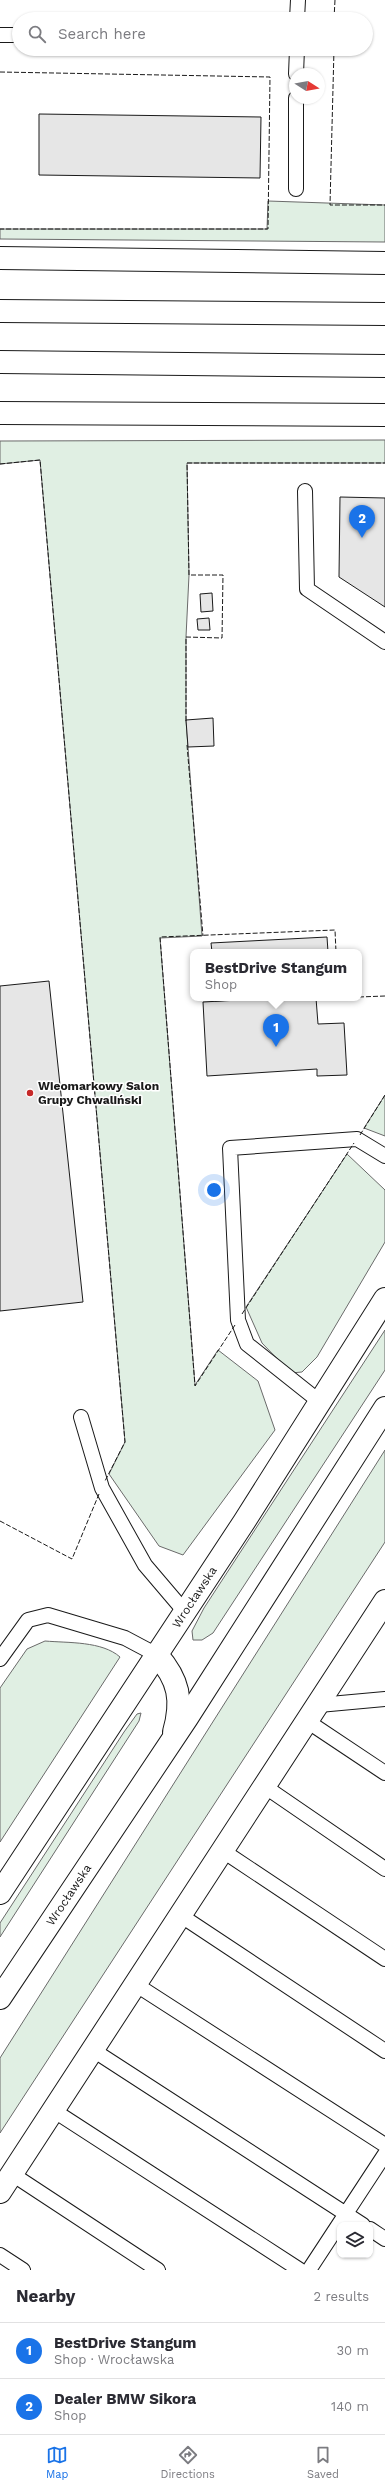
<!DOCTYPE html>
<html lang="en">
<head>
<meta charset="utf-8">
<style>
	body { margin:0; font-family:"Work Sans",sans-serif; background:#f7f7f7; color:#2b2b33 }
	.controls { position:absolute; right:12px; bottom:12px; display:grid; overflow:hidden; border-radius:8px; box-shadow:0 1px 3px #0004 }
	.controls button { width:36px; height:36px; display:grid; place-items:center; padding:0; border:0; border-bottom:1px solid #e1e1e2; background:#fff; color:#2b2b33; font:20px sans-serif }
	.compass { position:absolute; left:289px; top:68px; width:36px; height:36px; border-radius:50%; background:#fff; box-shadow:0 1px 3px #0004; rotate:101deg }
	.you { position:absolute; left:214px; top:1190px; width:14px; height:14px; margin:-10px; border:3px solid #fff; border-radius:50%; background:#1a73e8; box-shadow:0 0 0 6px #1a73e833 }
	.badge { display:grid; place-items:center; width:26px; height:26px; border-radius:50%; background:#1a73e8; color:#fff; font-size:13px; font-weight:700 }
	.pin { position:absolute; translate:-50% -33px; filter:drop-shadow(0 1px 2px #0008) }
	.pin::after { content:''; position:absolute; top:21px; width:14px; height:12px; background:inherit; clip-path:polygon(0 0,100% 0,50% 100%) }
	.popup { position:absolute; left:190px; top:949px; width:172px; height:52px; box-sizing:border-box; display:grid; place-content:center; border-radius:8px; background:#fff; filter:drop-shadow(0 1px 3px #0005); font-size:13px; white-space:nowrap; color:#7c7c81 }
	.popup b { font-size:15px; color:#2b2b33 }
	.popup::after { content:''; position:absolute; left:50%; top:100%; margin-left:-8px; border:8px solid transparent; border-top-color:#fff }
	.list { margin:0; padding:0; list-style:none }
	h2 { display:flex; justify-content:space-between; align-items:center; height:52px; margin:0; padding:0 16px; font-size:17px }
	h2 small { font-size:13px; font-weight:400; color:#7c7c81 }
	.list li { display:grid; grid-template-columns:26px 1fr auto; gap:12px; align-items:center; box-sizing:border-box; height:56px; padding:0 16px; border-top:1px solid #e1e1e2 }
	.list b { display:block; font-size:15px; white-space:nowrap }
	.list p { margin:0; font-size:13px; white-space:nowrap; color:#7c7c81 }
	.list em { font-size:13px; font-style:normal; color:#7c7c81 }
	.icon { flex:none; width:22px; height:22px; fill:none; stroke:currentColor; stroke-width:2; stroke-linecap:round; stroke-linejoin:round }
	.map { position:relative; flex:none; width:385px; height:2270px; overflow:hidden }
	.search { position:absolute; background:#fff; box-shadow:0 1px 3px #0004; left:12px; right:12px; top:12px; height:44px; display:flex; align-items:center; gap:10px; box-sizing:border-box; padding:0 14px; border-radius:22px; color:#7c7c81; font-size:15px }
	.sheet { height:164px; background:#fff }
	nav { display:flex; justify-content:space-around; align-items:center; box-sizing:border-box; height:56px; border-top:1px solid #e1e1e2; background:#fff; font-size:11px; color:#7c7c81 }
	nav a { display:grid; justify-items:center; gap:2px }
	nav .on { color:#1a73e8 }
	.map>svg:first-child { display:block }
</style>
</head>
<body>
<div class="map">
<svg width="385" height="2270" viewBox="0 0 385 2270">
	<rect width="100%" height="100%" fill="#fff"/>
	<!-- green -->
	<path fill="#e0efe3" stroke="#6a6a6a" d="M268 201 385 205V242L0 239V229H267Z
		M385 440V463H187L189 575 186 637V720L202 936 160 938 195 1385 218 1350 258 1381 275 1430 183 1555 159 1546 109 1474 125 1442 40 460 0 464V441Z
		M385 1095V1136L364 1128Z
		M347 1154 385 1190V1242L317 1357 302 1372 291 1373 262 1343 246 1307Z
		M385 1330V1370L213 1633 202 1640H193L192 1631 204 1608Z
		M385 1450V1542L0 2133V2058Z
		M45 1641C68 1643 102 1641 120 1657L0 1842V1688L27 1649Z
		M141 1713 139 1721 0 1937V1923L124 1732 137 1714Z"/>
	<!-- building -->
	<path fill="#e6e6e6" stroke="#1a1a1a" d="M39 114 261 117 260 178 39 175Z
		M340 497 385 498V607L339 577Z
		M212 593 213 611 201 612 200 594Z
		M209 618 210 630H198L197 619Z
		M213 718 214 746 188 747 186 720Z
		M327 937 328 952H212L211 943Z
		M49 981 83 1302 0 1311V986Z
		M214 998H275L215 1001Z
		M275 998H316L318 1024 344 1023 347 1075 317 1076V1069L207 1076 203 1002Z"/>
	<g fill="none" stroke-linecap="round" stroke-linejoin="round">
		<!-- lane casing -->
		<g stroke="#1a1a1a" stroke-width="16">
			<path id="lane" d="M297 19 298 0
				M0 35H19
				M296 74 297 49
				M296 189V98
				M305 491 307 589 385 642
				M320 1402 247 1344 238 1320 230 1148 357 1139 385 1156
				M81 1417 102 1488 145 1565 185 1612
				M0 1659 28 1620 48 1615 125 1638 157 1655
				M319 1705 385 1699
				M307 1721 385 1773
				M264 1786 385 1869
				M223 1851 385 1959
				M180 1915 385 2051
				M135 1984 385 2145
				M93 2050 363 2225
				M53 2110 300 2270
				M12 2174 158 2270
				M370 2229 385 2239
				M0 2255 23 2270
				M309 2270 385 2154"/>
		</g>
		<!-- street casing -->
		<g stroke="#1a1a1a" stroke-width="24">
			<path id="street" d="M0 2192 385 1601"/>
		</g>
		<!-- secondary casing -->
		<g stroke="#1a1a1a" stroke-width="24">
			<g id="secondary">
				<path d="M157 1655C179 1680 183 1700 174 1732"/>
				<path id="s1" d="M0 1893 244 1522 385 1299"/>
				<path id="s2" d="M0 1998 187 1718 385 1408"/>
			</g>
		</g>
		<!-- primary casing -->
		<g stroke="#1a1a1a" stroke-width="24">
			<path id="primary" d="M0 258 385 263
				M0 311 385 314
				M0 362 385 366
				M0 413 385 415"/>
		</g>
		<!-- lane -->
		<use href="#lane" stroke="#fff" stroke-width="14"/>
		<!-- street -->
		<use href="#street" stroke="#fff" stroke-width="22"/>
		<!-- secondary -->
		<use href="#secondary" stroke="#fff" stroke-width="22"/>
		<!-- primary -->
		<use href="#primary" stroke="#fff" stroke-width="22"/>
		<!-- fence -->
		<path stroke="#1a1a1a" stroke-width="1" stroke-dasharray="5 2" stroke-linecap="butt" d="M334 19 335 0
			M334 49 330 205H385
			M0 72 270 77 268 229H0
			M0 464 40 460 125 1442 105 1481
			M186 721V637L222 638 223 575H189L187 463H385
			M187 745 203 936
			M359 997 385 996
			M337 998H341
			M360 1135 385 1095
			M242 1314 354 1143
			M235 1325 195 1386 160 937 335 930 336 952
			M0 1521 72 1559 99 1494"/>
	</g>
	<!-- markers -->
	<circle fill="#c62828" stroke="#fff" stroke-width="1.5" cx="30" cy="1093" r="4"/>
	<g text-anchor="middle" stroke-width="3" stroke-linejoin="round" paint-order="stroke">
		<!-- poi labels -->
		<g font-size="12" font-weight="bold" fill="#1a1a1a" stroke="#fff" text-anchor="start">
			<text x="38" y="1090">Wieomarkowy Salon<tspan x="38" dy="14">Grupy Chwaliński</tspan></text>
		</g>
		<!-- street labels -->
		<g font-size="12" fill="#1a1a1a" stroke="#fff">
			<text dy="4" stroke="none"><textPath href="#s1" startOffset="354">Wrocławska</textPath></text>
			<text dy="4" stroke="none"><textPath href="#s2" startOffset="124">Wrocławska</textPath></text>
		</g>
	</g>
</svg>
<div class="controls">
<button><svg class="icon" aria-label="layers" viewBox="0 0 24 24"><path d="M12 4l9 5-9 5-9-5zM3 14l9 5 9-5"/></svg></button>
</div>
<svg class="compass" viewBox="-18 -18 36 36"><path d="M0-13l5 13h-10z" fill="#e53935"/><path d="M0 13l5-13h-10z" fill="#7c7c81"/></svg>
<div class="you"></div>
<div class="pin badge" style="left:276px;top:1047px">1</div>
<div class="popup"><b>BestDrive Stangum</b>Shop</div>
<div class="pin badge" style="left:362px;top:538px">2</div>
<div class="search"><svg class="icon" aria-label="search" viewBox="0 0 24 24"><circle cx="10" cy="10" r="6"/><path d="M15 15l6 6"/></svg>Search here</div>
</div>
<section class="sheet">
<h2>Nearby<small>2 results</small></h2>
<ul class="list">
<li><span class="badge">1</span><div><b>BestDrive Stangum</b><p>Shop · Wrocławska</p></div><em>30 m</em></li>
<li><span class="badge">2</span><div><b>Dealer BMW Sikora</b><p>Shop</p></div><em>140 m</em></li>
</ul>
</section>
<nav>
<a class="on"><svg class="icon" aria-label="map" viewBox="0 0 24 24"><path d="M3 6l6-2 6 2 6-2v14l-6 2-6-2-6 2zM9 4v14M15 6v14"/></svg>Map</a>
<a><svg class="icon" aria-label="directions" viewBox="0 0 24 24"><path d="M12 3l9 9-9 9-9-9zM9 14v-3h6M13 9l2 2-2 2"/></svg>Directions</a>
<a><svg class="icon" aria-label="saved" viewBox="0 0 24 24"><path d="M7 4h10v16l-5-4-5 4z"/></svg>Saved</a>
</nav>
</body>
</html>
